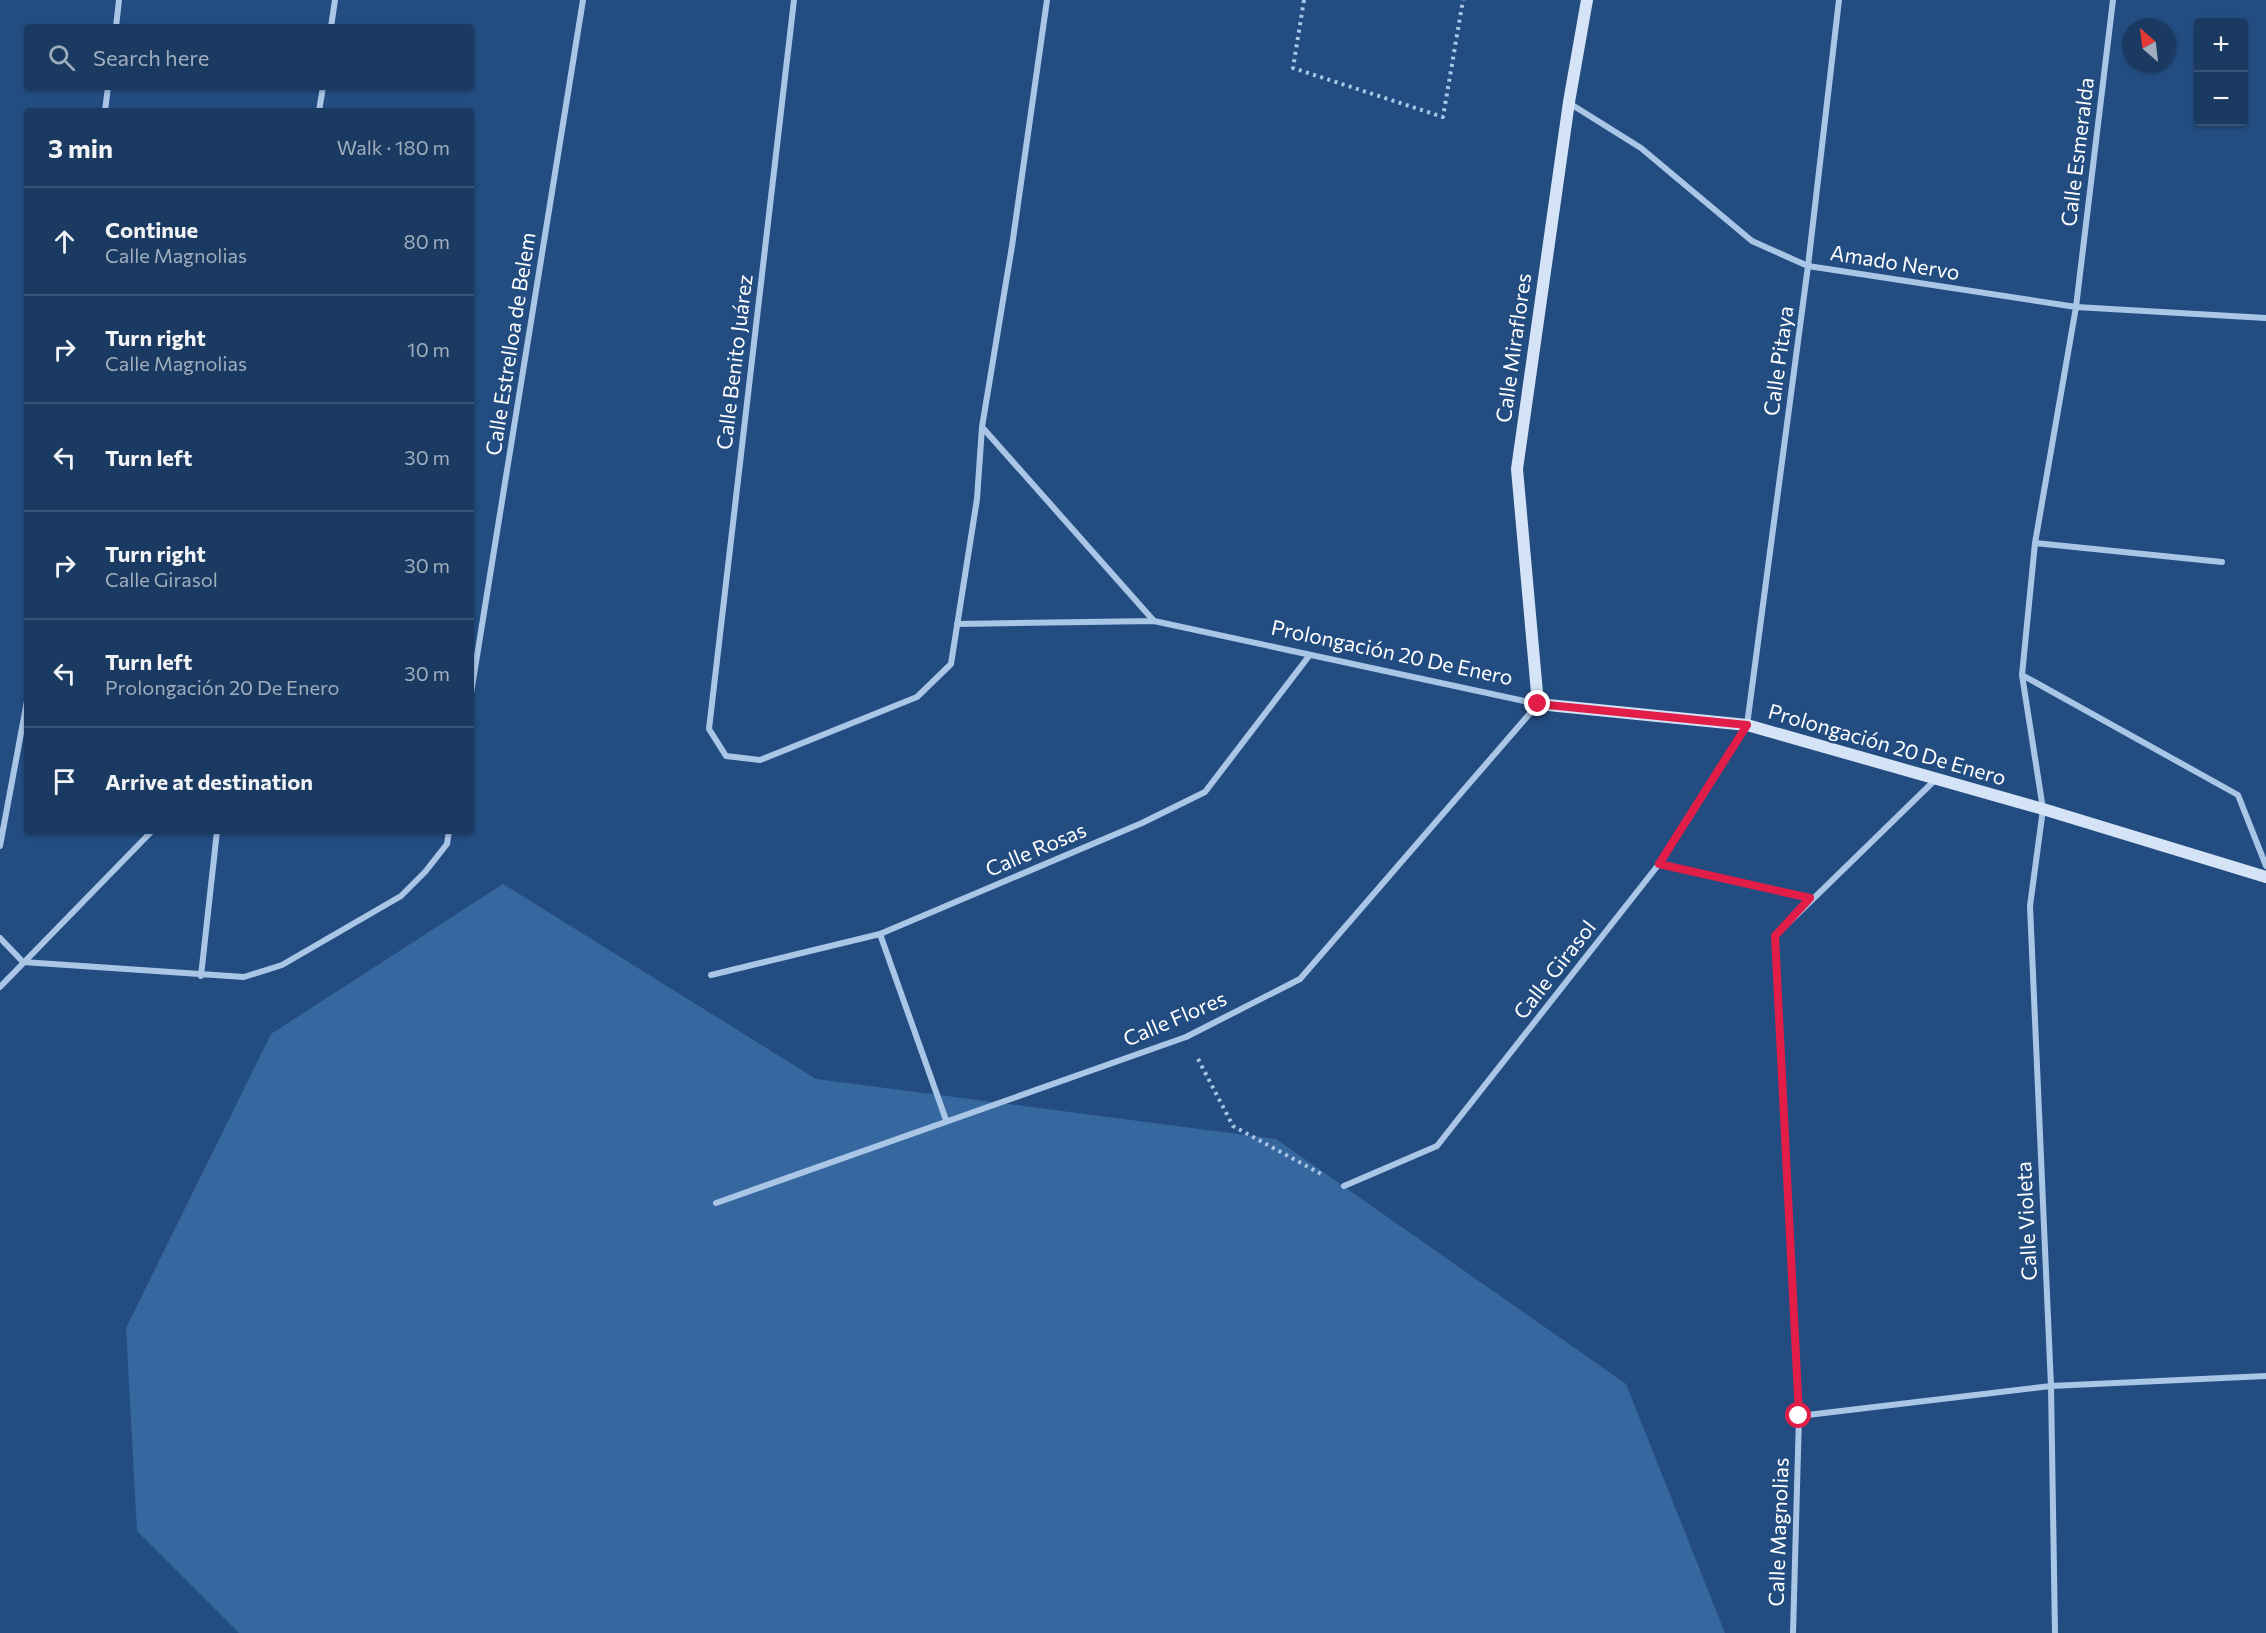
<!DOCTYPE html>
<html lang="en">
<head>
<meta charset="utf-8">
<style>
	body { margin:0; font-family:Commissioner,sans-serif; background:#234167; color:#f1f3f6 }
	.controls { position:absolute; right:18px; top:18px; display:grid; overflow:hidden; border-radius:6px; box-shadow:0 2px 4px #0004 }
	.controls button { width:54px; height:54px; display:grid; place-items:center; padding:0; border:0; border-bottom:2px solid #385476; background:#1a3a61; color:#f1f3f6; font:30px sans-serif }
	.compass { position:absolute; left:2122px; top:18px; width:54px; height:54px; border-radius:50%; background:#1a3a61; box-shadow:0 2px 4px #0004; rotate:332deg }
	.stop { position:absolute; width:18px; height:18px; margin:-14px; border:4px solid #e11d48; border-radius:50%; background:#fff }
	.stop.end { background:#e11d48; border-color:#fff; box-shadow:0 2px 6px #0008 }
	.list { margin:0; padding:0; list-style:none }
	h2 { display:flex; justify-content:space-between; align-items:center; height:78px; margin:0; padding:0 24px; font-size:26px }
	h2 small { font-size:20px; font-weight:400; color:#9fadbd }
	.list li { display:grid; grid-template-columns:39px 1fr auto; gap:18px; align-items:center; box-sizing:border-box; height:108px; padding:0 24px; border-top:2px solid #385476 }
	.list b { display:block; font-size:22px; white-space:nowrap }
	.list p { margin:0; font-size:20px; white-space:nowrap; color:#9fadbd }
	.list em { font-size:20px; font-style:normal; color:#9fadbd }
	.icon { flex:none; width:33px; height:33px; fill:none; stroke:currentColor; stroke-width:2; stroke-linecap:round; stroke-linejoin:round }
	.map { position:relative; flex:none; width:2266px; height:1633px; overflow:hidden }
	.search { position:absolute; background:#1a3a61; box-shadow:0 2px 4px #0004; left:24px; top:24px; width:450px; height:66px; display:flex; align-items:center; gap:15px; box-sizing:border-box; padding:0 21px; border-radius:6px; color:#9fadbd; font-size:22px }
	.panel { position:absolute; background:#1a3a61; box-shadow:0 2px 4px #0004; left:24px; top:108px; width:450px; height:726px; border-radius:6px }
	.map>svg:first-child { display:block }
</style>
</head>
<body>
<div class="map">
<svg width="2266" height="1633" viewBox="0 0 2266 1633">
	<rect width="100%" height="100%" fill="#234d81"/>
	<!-- green -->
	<path fill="#37679f" d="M503 884 816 1079 1276 1139 1626 1384 1725 1633H239L137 1531 126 1328 271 1034Z"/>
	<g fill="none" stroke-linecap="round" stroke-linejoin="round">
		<!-- path -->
		<path stroke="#aac6e7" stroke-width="4" stroke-dasharray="3 4.5" stroke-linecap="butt" d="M1304 0 1293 68 1443 117 1463 0
			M1198 1059 1233 1126 1323 1175"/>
		<!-- street -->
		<path stroke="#aac6e7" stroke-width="6" d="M794 0 709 729 726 756 760 760 917 697 951 664 977 499 982 427
			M1047 0 1012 246 982 427 1154 621
			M116 27 119 0
			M331 27 335 0
			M1569 103 1641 148 1752 241 1808 266 2076 307 2266 318
			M105 111 108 87
			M319 111 323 87
			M2035 543 2222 562
			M2022 675 2238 795 2266 866
			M471 693 583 0
			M0 846 27 701
			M1659 864 1810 898
			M880 934 946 1120
			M0 938 23 962 244 977 282 965 401 896 425 872 447 844 449 831
			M711 975 880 934 1142 823 1205 792 1309 656
			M201 976 217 831
			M0 987 152 831
			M1344 1186 1437 1146 1659 864 1747 725 1808 266 1839 0
			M716 1203 1186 1037 1300 979 1538 704 1154 621 957 624
			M1799 1416 2051 1386 2266 1376
			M1793 1633 1799 1416 1775 936 1935 780
			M2055 1633 2051 1386 2030 906 2043 809 2022 675 2035 543 2076 307 2113 0"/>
		<!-- secondary -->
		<path stroke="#d4e3f6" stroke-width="12" d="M1587 0 1569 102 1517 469 1538 704 1747 725 2043 809 2266 877"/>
	</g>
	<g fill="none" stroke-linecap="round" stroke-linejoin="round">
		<!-- route -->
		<path stroke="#e11d48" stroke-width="8" d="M1538 704 1747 725 1659 864 1810 898 1775 936 1799 1416"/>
	</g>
	<g text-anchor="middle" stroke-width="4.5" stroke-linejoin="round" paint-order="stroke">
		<!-- street labels -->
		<g font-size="21" fill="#fff" stroke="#234d81">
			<text transform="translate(2078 152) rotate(-83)" y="7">Calle Esmeralda</text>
			<text transform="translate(1895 263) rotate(9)" y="7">Amado Nervo</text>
			<text transform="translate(511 344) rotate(-81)" y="7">Calle Estrelloa de Belem</text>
			<text transform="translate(1514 348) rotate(-82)" y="7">Calle Miraflores</text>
			<text transform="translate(1779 361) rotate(-82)" y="7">Calle Pitaya</text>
			<text transform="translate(735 362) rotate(-83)" y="7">Calle Benito Juárez</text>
			<text transform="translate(1392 653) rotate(12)" y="7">Prolongación 20 De Enero</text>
			<text transform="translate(1887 745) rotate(16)" y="7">Prolongación 20 De Enero</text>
			<text transform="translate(1036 850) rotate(-23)" y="7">Calle Rosas</text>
			<text transform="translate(1555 970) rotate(-52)" y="7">Calle Girasol</text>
			<text transform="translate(1175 1019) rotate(-23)" y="7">Calle Flores</text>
			<text transform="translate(2027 1221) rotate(-93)" y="7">Calle Violeta</text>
			<text transform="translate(1779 1532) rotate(-88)" y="7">Calle Magnolias</text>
		</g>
	</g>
</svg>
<div class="controls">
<button>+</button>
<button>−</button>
</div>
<svg class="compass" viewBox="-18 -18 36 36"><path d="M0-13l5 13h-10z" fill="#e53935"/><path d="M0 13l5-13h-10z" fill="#9fadbd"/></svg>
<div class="stop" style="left:1799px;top:1416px"></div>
<div class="stop end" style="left:1538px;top:704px"></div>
<div class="search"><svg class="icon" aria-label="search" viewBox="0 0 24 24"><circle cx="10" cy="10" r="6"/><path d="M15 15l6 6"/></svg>Search here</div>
<section class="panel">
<h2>3 min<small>Walk · 180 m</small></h2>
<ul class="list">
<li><svg class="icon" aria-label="ahead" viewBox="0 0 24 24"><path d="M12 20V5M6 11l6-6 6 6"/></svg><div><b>Continue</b><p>Calle Magnolias</p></div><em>80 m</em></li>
<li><svg class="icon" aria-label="right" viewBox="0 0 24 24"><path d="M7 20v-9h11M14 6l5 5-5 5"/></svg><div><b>Turn right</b><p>Calle Magnolias</p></div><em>10 m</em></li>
<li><svg class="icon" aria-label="left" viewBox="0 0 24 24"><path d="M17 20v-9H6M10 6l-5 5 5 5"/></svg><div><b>Turn left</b></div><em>30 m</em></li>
<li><svg class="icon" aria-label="right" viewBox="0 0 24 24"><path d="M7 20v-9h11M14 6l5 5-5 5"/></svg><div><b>Turn right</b><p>Calle Girasol</p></div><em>30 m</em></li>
<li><svg class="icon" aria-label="left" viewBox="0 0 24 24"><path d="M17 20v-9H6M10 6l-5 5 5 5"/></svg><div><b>Turn left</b><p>Prolongación 20 De Enero</p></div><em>30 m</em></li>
<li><svg class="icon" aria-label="arrive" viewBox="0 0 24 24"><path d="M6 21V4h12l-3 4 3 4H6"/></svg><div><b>Arrive at destination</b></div></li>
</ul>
</section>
</div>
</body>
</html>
